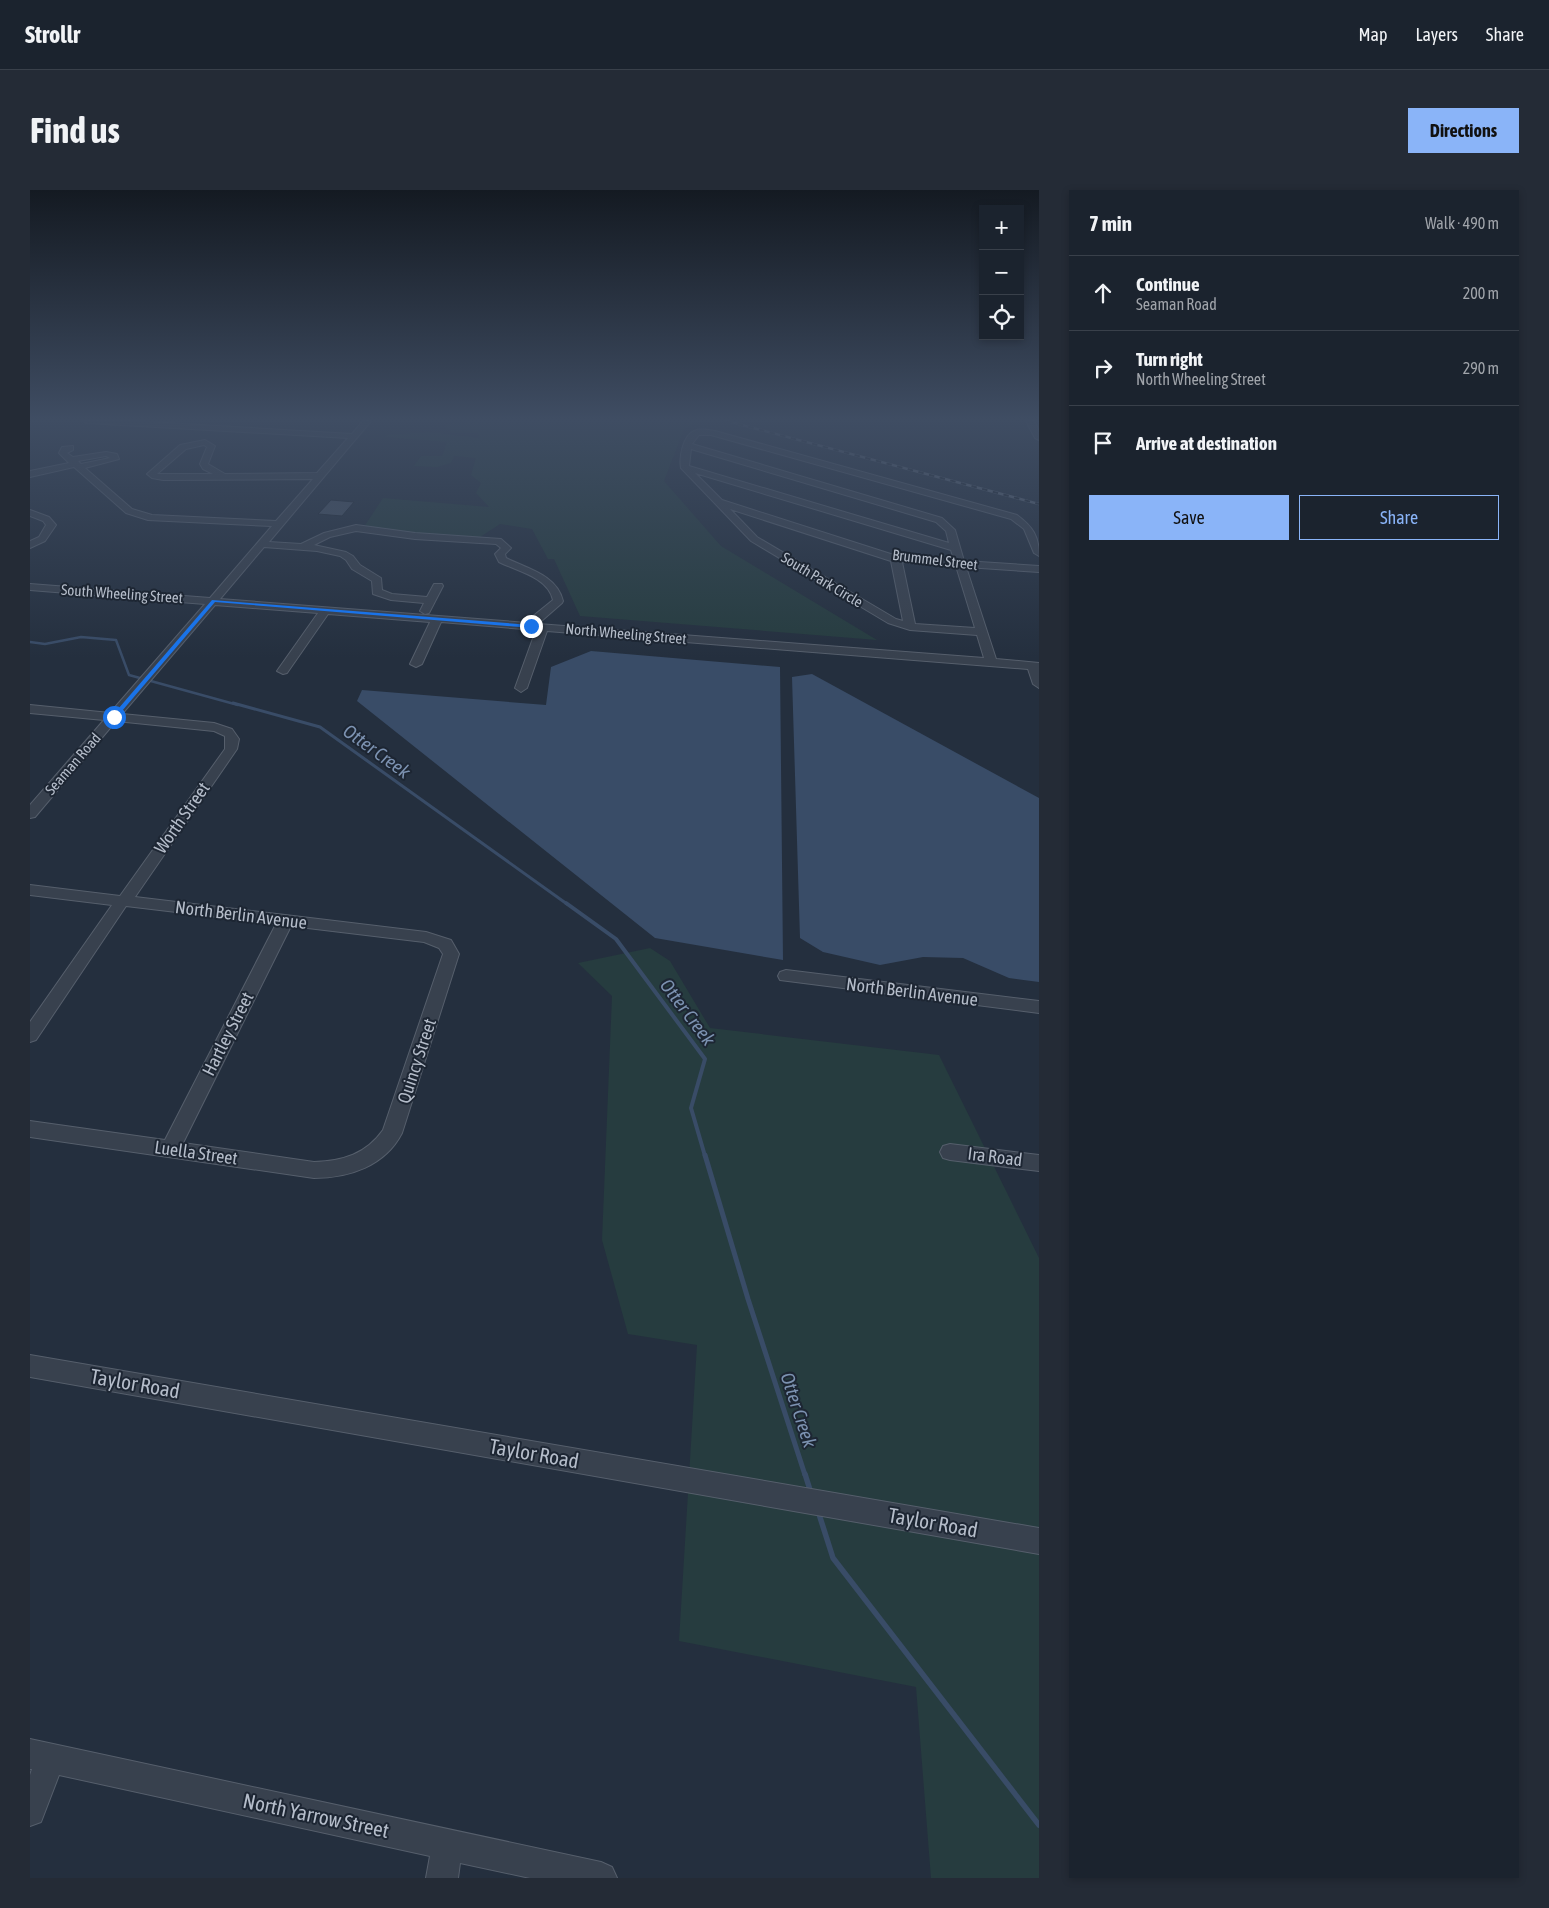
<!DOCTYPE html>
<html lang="en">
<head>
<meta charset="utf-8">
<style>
	body { margin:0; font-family:"Asap Condensed",sans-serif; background:#242b36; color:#f1f3f6 }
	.controls { position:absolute; right:15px; top:15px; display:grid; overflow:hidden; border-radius:0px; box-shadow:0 2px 8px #0003 }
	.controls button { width:45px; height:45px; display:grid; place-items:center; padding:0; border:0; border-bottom:1px solid #39404a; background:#1b232e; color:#f1f3f6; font:25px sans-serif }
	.stop { position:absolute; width:15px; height:15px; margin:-11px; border:4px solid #1a73e8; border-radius:50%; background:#fff }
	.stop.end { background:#1a73e8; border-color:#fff; box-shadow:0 1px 5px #0008 }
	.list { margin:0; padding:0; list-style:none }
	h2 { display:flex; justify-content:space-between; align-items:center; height:65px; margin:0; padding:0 20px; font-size:21px }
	h2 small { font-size:16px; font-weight:400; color:#a0a4aa }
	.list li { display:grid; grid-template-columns:32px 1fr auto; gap:15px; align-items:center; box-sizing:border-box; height:75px; padding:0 20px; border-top:1px solid #39404a }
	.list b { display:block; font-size:19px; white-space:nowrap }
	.list p { margin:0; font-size:16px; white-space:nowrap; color:#a0a4aa }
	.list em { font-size:16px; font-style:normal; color:#a0a4aa }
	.actions { display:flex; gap:10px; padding:15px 20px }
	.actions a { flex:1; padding:11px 0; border:1px solid #8ab4f8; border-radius:0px; text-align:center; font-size:18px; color:#8ab4f8 }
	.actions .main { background:#8ab4f8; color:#111 }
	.icon { flex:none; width:28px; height:28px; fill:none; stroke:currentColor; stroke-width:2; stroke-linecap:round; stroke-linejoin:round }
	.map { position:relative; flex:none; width:1009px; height:1688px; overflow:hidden; border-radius:0px }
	header { display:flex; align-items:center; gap:30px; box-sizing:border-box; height:70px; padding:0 25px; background:#1b232e; border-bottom:1px solid #39404a }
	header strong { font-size:24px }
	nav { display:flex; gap:28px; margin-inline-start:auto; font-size:18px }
	.intro { display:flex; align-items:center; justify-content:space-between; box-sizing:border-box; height:120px; padding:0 30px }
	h1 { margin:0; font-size:35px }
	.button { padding:12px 22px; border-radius:0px; background:#8ab4f8; color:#111; font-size:18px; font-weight:700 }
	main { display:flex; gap:30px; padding:0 30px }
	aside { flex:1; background:#1b232e; border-radius:0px; box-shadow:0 2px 8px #0003 }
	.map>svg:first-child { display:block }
</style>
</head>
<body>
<header>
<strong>Strollr</strong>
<nav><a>Map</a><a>Layers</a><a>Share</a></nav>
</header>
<div class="intro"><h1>Find us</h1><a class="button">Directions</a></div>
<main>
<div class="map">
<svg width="1009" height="1688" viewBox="0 0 1009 1688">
	<rect width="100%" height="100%" fill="#242f3e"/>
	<!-- green -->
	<path fill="#263c3f" d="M432 231H683L689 233 670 232 654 239 634 291 691 356 847 450 550 426 524 369H518L502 339 470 334 450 347 370 342 334 337 353 308 459 317 446 303 451 293 441 285 446 268 424 266 421 273 407 277 384 276 391 266H412L417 252 355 247 357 245 398 242 450 248 448 243H422L413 234 433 233Z
		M620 758 640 771 680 838 909 865 1009 1068V1688H901L886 1497 649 1451 667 1155 598 1144 572 1050 582 806 548 773Z"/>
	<!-- water -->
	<path fill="#394c67" d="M561 461 750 477 753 770 625 748 327 511 332 500 516 515 521 477Z
		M782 484 1009 608V792L979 788 933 768 893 767 850 775 793 762 770 748 762 487Z"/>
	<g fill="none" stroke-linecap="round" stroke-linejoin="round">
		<!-- stream-far4 -->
		<path stroke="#394c67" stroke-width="2.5" d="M0 452 15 454 51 447 86 450 99 485 208 515"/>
		<!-- stream-far3 -->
		<path stroke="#394c67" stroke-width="3" d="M203 513 290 537 537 714"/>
		<!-- stream-far2 -->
		<path stroke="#394c67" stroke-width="4" d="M536 713 586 749 675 869 661 918 675 966"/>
		<!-- stream-far1 -->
		<path stroke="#394c67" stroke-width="5" d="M675 965 718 1109 775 1285"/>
		<!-- stream -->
		<path stroke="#394c67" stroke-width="5.5" d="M775 1284 781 1303
			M788 1321 803 1368 1009 1635"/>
	</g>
	<!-- building -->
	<path fill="#455162" stroke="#1f2835" d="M301 310 324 312 312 326 288 324Z"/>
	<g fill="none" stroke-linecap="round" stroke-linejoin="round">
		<!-- minor casing -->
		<g stroke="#565f6c" stroke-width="2">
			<path id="minor" d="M53 231H102L322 244 333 231H341L239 352 271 354 294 343 326 335 385 343 471 349 481 358 475 364 476 368C498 379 527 385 533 411L532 413 508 434 954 468 947 445 880 440 858 433 721 351 651 278C649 267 653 246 664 241 671 238 678 240 685 241L987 325C1003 337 1009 346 1009 366L1004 363 994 339 981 329 681 245H669L662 254 912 328 925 340 934 371 1009 376V382L936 377 966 469 1009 473V498L1003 494 998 479 517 441 497 498 491 502 485 498 506 440 411 432 392 474 386 477 380 474 400 432 298 424 257 483 253 484 247 481 288 423 185 415 92 524 184 533 202 539 209 549 207 559 105 707 396 742 421 750 429 764 372 943C355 976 319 988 284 988L0 947V931L135 950 246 734 96 716 6 850 0 852V832L82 715 0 705V695L90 706 195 559V546L184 541 86 531 5 627 0 628V615L74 530 0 523V515L80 523 175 414 0 400V394L180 408 242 336 118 330 96 323 44 277 0 287V281L39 273 29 263 32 257 43 256V260L37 263 43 267 76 262 87 264 89 269 55 278 102 319 122 325 246 331 283 289 133 290 122 288 117 284 150 255 175 250 185 256 178 274 195 284 287 283 318 248 57 233ZM174 255 177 257 170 274 173 279 183 284H127L156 259ZM661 259 906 332 916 341 919 353 659 276ZM76 266 80 268 51 274 48 271ZM665 283 921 360 924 370 867 366 692 310ZM700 319 861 371 873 431 866 429 727 347ZM326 341 385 349 466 354 471 358 465 364 469 372C487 381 518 387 523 410L502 427 498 433 190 409 234 357 287 361 310 366 316 370 322 379 342 391 343 404 361 410 394 413 390 421 395 424 399 423 413 396 412 394H404L397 407 362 404 352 400 351 388 330 375 323 366 316 362 284 355 300 347ZM872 372 926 376 945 438 885 434ZM261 736 394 752 409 758 413 764 353 940C336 964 313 971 284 972L153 953Z
				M996 231H1004L1009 241V250L1005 248Z
				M0 320 19 327 26 335 15 351 0 358V351L9 347 16 335 13 331 0 326Z
				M756 780 1009 811V823L750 790 748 786 750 782Z
				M920 954 1009 965V981L920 970 913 968 910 962 913 956Z
				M0 1165 1009 1338V1364L0 1187Z
				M0 1549 571 1672 582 1677 587 1688H500L430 1673 428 1688H396L400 1666 29 1585 11 1632 0 1636V1585L2 1579H0Z"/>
		</g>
		<!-- minor -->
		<use href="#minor" fill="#38414e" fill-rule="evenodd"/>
		<!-- rail casing -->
		<g stroke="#5a6575" stroke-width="2.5">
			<path id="rail" d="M697 231 1009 314"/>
		</g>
		<!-- rail -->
		<use href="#rail" stroke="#1d2633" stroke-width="2" stroke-dasharray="5.5" stroke-linecap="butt"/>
	</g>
	<!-- sky -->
	<linearGradient id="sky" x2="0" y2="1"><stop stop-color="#141a22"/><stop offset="0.49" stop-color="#3f4d63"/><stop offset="1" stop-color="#3f4d63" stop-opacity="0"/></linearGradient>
	<rect width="1009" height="468" fill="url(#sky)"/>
	<!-- route -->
	<path fill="#1a73e8" d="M182 410 501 435 503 436 501 438 185 412 86 528H82V526Z"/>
	<g text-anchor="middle" stroke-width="4" stroke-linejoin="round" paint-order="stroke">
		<!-- far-street labels -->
		<g font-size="15" fill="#b4bcc9" stroke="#1d2633">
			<text transform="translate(905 370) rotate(7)" y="5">Brummel Street</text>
			<text transform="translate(792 390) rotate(31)" y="5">South Park Circle</text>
			<text transform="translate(92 404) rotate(4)" y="5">South Wheeling Street</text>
			<text transform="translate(596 444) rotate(5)" y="5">North Wheeling Street</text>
			<text transform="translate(43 574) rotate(-49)" y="5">Seaman Road</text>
		</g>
		<!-- street labels -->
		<g font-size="18" fill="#b4bcc9" stroke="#1d2633">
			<text transform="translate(152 628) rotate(-55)" y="6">Worth Street</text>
			<text transform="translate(211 725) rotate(7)" y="6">North Berlin Avenue</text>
			<text transform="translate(882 802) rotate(7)" y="6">North Berlin Avenue</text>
			<text transform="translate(198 844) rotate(-63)" y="6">Hartley Street</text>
			<text transform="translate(387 871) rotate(-72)" y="6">Quincy Street</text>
			<text transform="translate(166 963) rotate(8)" y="6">Luella Street</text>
			<text transform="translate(965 967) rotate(7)" y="6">Ira Road</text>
		</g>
		<!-- water labels -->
		<g font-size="19" font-style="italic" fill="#7c92b1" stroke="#1d2633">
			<text transform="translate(347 561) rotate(36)" y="7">Otter Creek</text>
			<text transform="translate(658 822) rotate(53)" y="7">Otter Creek</text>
			<text transform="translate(769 1220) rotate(72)" y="7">Otter Creek</text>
		</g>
		<!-- near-street labels -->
		<g font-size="21" fill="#b4bcc9" stroke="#1d2633">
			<text transform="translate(105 1194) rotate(10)" y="7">Taylor Road</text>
			<text transform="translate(504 1264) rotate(10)" y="7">Taylor Road</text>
			<text transform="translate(903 1333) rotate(10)" y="7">Taylor Road</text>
			<text transform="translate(286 1626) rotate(12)" y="7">North Yarrow Street</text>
		</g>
	</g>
</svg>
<div class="controls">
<button>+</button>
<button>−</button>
<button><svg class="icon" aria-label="locate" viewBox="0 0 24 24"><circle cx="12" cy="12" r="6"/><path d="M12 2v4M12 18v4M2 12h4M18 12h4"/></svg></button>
</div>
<div class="stop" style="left:84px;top:527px"></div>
<div class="stop end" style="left:501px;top:436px"></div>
</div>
<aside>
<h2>7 min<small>Walk · 490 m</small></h2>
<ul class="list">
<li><svg class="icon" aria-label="ahead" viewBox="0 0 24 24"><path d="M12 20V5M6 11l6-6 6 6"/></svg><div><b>Continue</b><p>Seaman Road</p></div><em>200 m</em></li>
<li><svg class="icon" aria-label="right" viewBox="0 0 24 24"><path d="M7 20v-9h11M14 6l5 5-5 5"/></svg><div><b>Turn right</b><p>North Wheeling Street</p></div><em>290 m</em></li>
<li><svg class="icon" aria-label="arrive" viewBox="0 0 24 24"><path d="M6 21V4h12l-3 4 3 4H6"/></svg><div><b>Arrive at destination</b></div></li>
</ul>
<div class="actions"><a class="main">Save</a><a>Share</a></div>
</aside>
</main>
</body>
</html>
